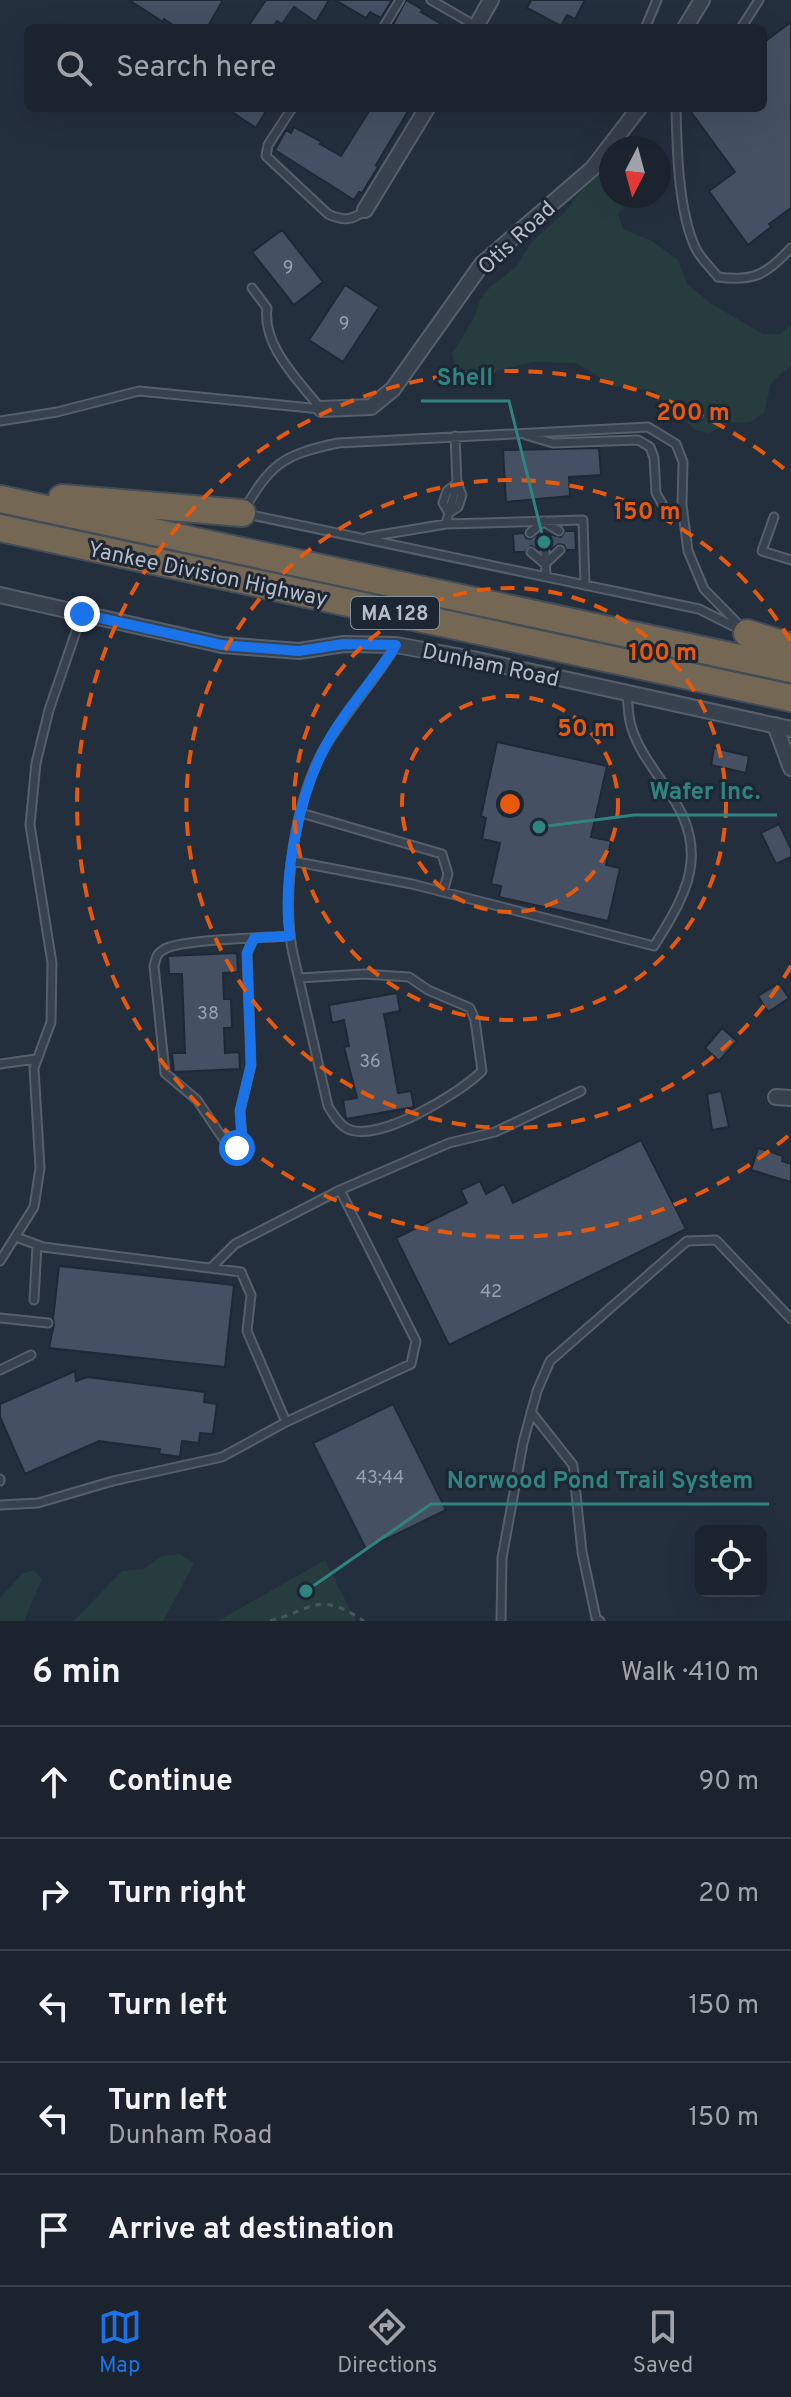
<!DOCTYPE html>
<html lang="en">
<head>
<meta charset="utf-8">
<style>
	body { margin:0; font-family:Overpass,sans-serif; background:#282f3a; color:#f1f3f6 }
	.controls { position:absolute; right:24px; bottom:24px; display:grid; overflow:hidden; border-radius:12px; box-shadow:0 8px 32px #0002 }
	.controls button { width:72px; height:72px; display:grid; place-items:center; padding:0; border:0; border-bottom:2px solid #39404a; background:#1b232e; color:#f1f3f6; font:40px sans-serif }
	.compass { position:absolute; left:599px; top:136px; width:72px; height:72px; border-radius:50%; background:#1b232e; box-shadow:0 8px 32px #0002; rotate:186deg }
	.stop { position:absolute; width:24px; height:24px; margin:-18px; border:6px solid #1a73e8; border-radius:50%; background:#fff }
	.stop.end { background:#1a73e8; border-color:#fff; box-shadow:0 2px 8px #0008 }
	.list { margin:0; padding:0; list-style:none }
	h2 { display:flex; justify-content:space-between; align-items:center; height:104px; margin:0; padding:0 32px; font-size:34px }
	h2 small { font-size:26px; font-weight:400; color:#a0a4aa }
	.list li { display:grid; grid-template-columns:52px 1fr auto; gap:24px; align-items:center; box-sizing:border-box; height:112px; padding:0 32px; border-top:2px solid #39404a }
	.list b { display:block; font-size:30px; white-space:nowrap }
	.list p { margin:0; font-size:26px; white-space:nowrap; color:#a0a4aa }
	.list em { font-size:26px; font-style:normal; color:#a0a4aa }
	.icon { flex:none; width:44px; height:44px; fill:none; stroke:currentColor; stroke-width:2; stroke-linecap:round; stroke-linejoin:round }
	.map { position:relative; flex:none; width:791px; height:1621px; overflow:hidden }
	.search { position:absolute; background:#1b232e; box-shadow:0 8px 32px #0002; left:24px; right:24px; top:24px; height:88px; display:flex; align-items:center; gap:20px; box-sizing:border-box; padding:0 28px; border-radius:12px; color:#a0a4aa; font-size:30px }
	.sheet { height:664px; background:#1b232e }
	nav { display:flex; justify-content:space-around; align-items:center; box-sizing:border-box; height:112px; border-top:2px solid #39404a; background:#1b232e; font-size:22px; color:#a0a4aa }
	nav a { display:grid; justify-items:center; gap:4px }
	nav .on { color:#1a73e8 }
	.map>svg:first-child { display:block }
</style>
</head>
<body>
<div class="map">
<svg width="791" height="1621" viewBox="0 0 791 1621">
	<rect width="100%" height="100%" fill="#242f3e"/>
	<!-- green -->
	<path fill="#263c3f" d="M611 165V196H634L618 214 623 229 652 241 677 259 688 285 712 304 763 334H781L791 324V365L771 383 764 413 750 422 728 423 709 433 695 430 654 391 613 386 577 363 533 362 479 375 456 367 452 354 475 316 480 300 490 287 516 267 531 243 566 211 589 181Z
		M180 1554 194 1563 163 1621H74L122 1571 144 1569 162 1556Z
		M325 1560 356 1621H218Z
		M34 1570 42 1579 24 1621H0V1598L22 1574Z"/>
	<!-- building -->
	<path fill="#455162" stroke="#1f2835" stroke-width="2" d="M129 0H223L207 28H178L164 19 163 22Z
		M266 0H329L316 22 294 7 282 24 277 21 272 28H247Z
		M335 0H392L381 18 370 12 366 18Z
		M406 0 423 10 421 12 448 28H398L393 25Z
		M531 0H585L575 19 567 15 561 26 527 8Z
		M791 22V208L769 224 771 227 748 245 709 191 735 172 688 108H763V43Z
		M226 108H268L256 128Z
		M371 108H410L376 165 378 167 362 193 359 192 354 200 275 150 286 130 291 133 294 127 322 142 320 144 341 156Z
		M282 230 323 282 294 305 252 252Z
		M345 285 379 307 343 362 309 340Z
		M599 448 601 475 569 477 570 496 506 502 503 450Z
		M565 531H575L576 550H566L564 545 559 544 551 549 546 545 539 550 531 546 525 552H514L513 534 524 533 526 538 530 539 541 532 561 537Z
		M497 742 607 766 591 837 611 841 606 865 620 868 608 921 499 897 501 886 491 884 500 843 482 839 486 818 481 816Z
		M714 748 749 756 746 773 711 765Z
		M779 824 791 849V857L776 864 761 833Z
		M237 953 238 972 223 973 224 999H231L232 1028H224L225 1053 239 1052 240 1069 174 1072 172 1053H185L182 974H169L168 956Z
		M779 983 789 998 768 1012 758 996Z
		M397 993 400 1011 384 1014 398 1093 411 1091 414 1107 346 1119 343 1100 357 1098 344 1047 349 1046 344 1020 332 1023 329 1005Z
		M722 1028 737 1041 719 1061 705 1048Z
		M721 1091 729 1127 712 1130 707 1094Z
		M641 1140 686 1229 449 1345 396 1238 467 1203 461 1190 480 1181 486 1194 504 1184 513 1203Z
		M758 1148 783 1156 782 1161 791 1164V1182L751 1170Z
		M59 1266 234 1285 225 1367 49 1348 54 1324 53 1319Z
		M75 1371 76 1381 87 1377 205 1392 204 1402 217 1404 213 1434 200 1433 199 1443 182 1441 180 1457 159 1454 160 1449 99 1441 25 1474 0 1417V1404Z
		M393 1404 446 1510 366 1549 313 1443Z"/>
	<g fill="none" stroke-linecap="round" stroke-linejoin="round">
		<!-- service casing -->
		<g stroke="#565f6c" stroke-width="11">
			<path id="service" d="M431 0 476 26
				M646 26 657 0
				M383 28 400 0
				M741 28 759 0
				M292 108 268 145 266 156 328 214C343 221 352 221 365 210
				M676 108C677 149 678 209 695 247 699 257 711 268 718 277 754 282 767 274 791 248
				M252 288 267 308C262 346 299 381 321 409
				M0 421 57 412 139 391 321 409
				M648 427 676 444 683 462 682 505 688 551 704 589 747 633 699 609 242 513C271 464 281 455 338 443Z
				M526 435 553 443 638 440 650 447 654 458 656 493 664 507
				M457 483 462 495 458 507 449 513 443 503 447 491Z
				M774 517 762 551 791 560
				M544 522 559 531
				M446 524 457 483 455 436
				M530 533 544 521
				M368 537 446 524 583 520 585 585
				M545 551 546 577
				M531 552 545 564 560 550
				M301 813 442 854 448 874 443 892
				M292 861 412 884 654 946C669 922 689 891 691 862 696 806 647 775 632 729 628 718 628 704 627 693
				M254 938 247 953 251 1065 240 1111 242 1138 237 1148 226 1143 197 1100 165 1073 154 966C156 959 156 954 163 950 179 939 266 938 290 936
				M300 978 364 974 409 977 428 990 470 1008 475 1020 482 1071C460 1093 379 1143 348 1129 339 1125 333 1114 328 1106L292 949C282 889 295 801 325 747 346 712 374 681 395 647
				M0 1064 36 1059
				M0 1261 34 1207 40 1168 34 1068 51 1022 52 963 30 825 36 763 49 710 82 614
				M211 1268 235 1244 340 1190 449 1143 495 1132 581 1091
				M34 1300 37 1245
				M0 1318 48 1323
				M0 1370 31 1355
				M531 1412 573 1465 582 1552 596 1618 600 1621
				M286 1422 411 1364 416 1341 340 1190
				M0 1479V1481
				M0 1505 38 1503 113 1481 222 1457 286 1422 247 1331 251 1295 241 1272 43 1247 16 1237
				M501 1621 502 1558 523 1443 537 1391 550 1361 687 1241 716 1240 791 1319"/>
		</g>
		<!-- minor casing -->
		<g stroke="#565f6c" stroke-width="18">
			<path id="minor" d="M475 28 491 0
				M685 28 702 0
				M365 210 427 108
				M321 409 371 407 393 389 482 264 593 168 639 108
				M0 595 222 645 299 651 344 644 396 645 473 659 791 729
				M775 725 791 768
				M776 1097 791 1098"/>
		</g>
		<!-- motorway casing -->
		<g stroke="#434c59" stroke-width="30">
			<path id="motorway" d="M62 498 242 513
				M0 499 791 669
				M0 528 791 698
				M747 633 791 647"/>
		</g>
		<!-- path -->
		<path stroke="#44595c" stroke-width="3" stroke-dasharray="6 6" stroke-linecap="butt" d="M270 1621C316 1608 318 1591 364 1621"/>
		<!-- service -->
		<use href="#service" stroke="#38414e" stroke-width="7"/>
		<!-- minor -->
		<use href="#minor" stroke="#38414e" stroke-width="14"/>
		<!-- motorway -->
		<use href="#motorway" stroke="#746855" stroke-width="26"/>
	</g>
	<g fill="none" stroke-linecap="round" stroke-linejoin="round">
		<!-- route -->
		<path stroke="#1a73e8" stroke-width="10" d="M82 614 222 645 299 651 344 644 396 645C374 680 341 714 323 751 299 799 281 882 290 936L254 938 247 953 251 1065 240 1111 242 1138 237 1148"/>
	</g>
	<!-- distance rings -->
	<g fill="none" stroke="#e8590c" stroke-width="4" stroke-dasharray="14 10">
		<circle cx="510" cy="804" r="108"/>
		<circle cx="510" cy="804" r="216"/>
		<path d="M791 966A324 324 0 1 1 791 642"/>
		<path d="M788 1136A433 433 0 1 1 788 472"/>
	</g>
	<g text-anchor="middle" stroke-width="6" stroke-linejoin="round" paint-order="stroke">
		<!-- number labels -->
		<g font-size="18" fill="#98a1af">
			<text x="288" y="273">9</text>
			<text x="344" y="329">9</text>
			<text x="208" y="1019">38</text>
			<text x="370" y="1067">36</text>
			<text x="491" y="1297">42</text>
			<text x="380" y="1483">43;44</text>
		</g>
		<!-- shield labels -->
		<rect fill="#1d2633" stroke="#878f9c" stroke-width="2" x="351" y="597" width="88" height="32" rx="6"/>
		<g font-size="20" font-weight="bold" fill="#b4bcc9">
			<text x="395" y="620">MA 128</text>
		</g>
		<!-- street labels -->
		<g font-size="22" fill="#b4bcc9" stroke="#1d2633">
			<text transform="translate(516 237) rotate(-43)" y="8">Otis Road</text>
			<text transform="translate(208 573) rotate(12)" y="8">Yankee Division Highway</text>
			<text transform="translate(491 664) rotate(12)" y="8">Dunham Road</text>
		</g>
	</g>
	<circle cx="510" cy="804" r="12" fill="#e8590c" stroke="#1d2633" stroke-width="4"/>
	<g font-size="24" text-anchor="middle" font-weight="bold" fill="#e8590c" stroke="#1d2633" stroke-width="6" stroke-linejoin="round" paint-order="stroke">
		<text x="693" y="420">200 m</text>
		<text x="647" y="519">150 m</text>
		<text x="663" y="660">100 m</text>
		<text x="586" y="736">50 m</text>
	</g>
	<!-- callouts -->
	<path fill="none" stroke="#308480" stroke-width="3" d="M544 542L509 401H421M539 827L634 815H777M306 1591L431 1504H769"/>
	<g fill="#308480" stroke="#1d2633" stroke-width="3">
		<circle cx="544" cy="542" r="8"/>
		<circle cx="539" cy="827" r="8"/>
		<circle cx="306" cy="1591" r="8"/>
	</g>
	<g font-size="24" text-anchor="middle" font-weight="bold" fill="#308480" stroke="#1d2633" stroke-width="6" stroke-linejoin="round" paint-order="stroke">
		<text x="465" y="385">Shell</text>
		<text x="705" y="799">Wafer Inc.</text>
		<text x="600" y="1488">Norwood Pond Trail System</text>
	</g>
</svg>
<div class="controls">
<button><svg class="icon" aria-label="locate" viewBox="0 0 24 24"><circle cx="12" cy="12" r="6"/><path d="M12 2v4M12 18v4M2 12h4M18 12h4"/></svg></button>
</div>
<svg class="compass" viewBox="-18 -18 36 36"><path d="M0-13l5 13h-10z" fill="#e53935"/><path d="M0 13l5-13h-10z" fill="#a0a4aa"/></svg>
<div class="stop" style="left:237px;top:1148px"></div>
<div class="stop end" style="left:82px;top:614px"></div>
<div class="search"><svg class="icon" aria-label="search" viewBox="0 0 24 24"><circle cx="10" cy="10" r="6"/><path d="M15 15l6 6"/></svg>Search here</div>
</div>
<section class="sheet">
<h2>6 min<small>Walk · 410 m</small></h2>
<ul class="list">
<li><svg class="icon" aria-label="ahead" viewBox="0 0 24 24"><path d="M12 20V5M6 11l6-6 6 6"/></svg><div><b>Continue</b></div><em>90 m</em></li>
<li><svg class="icon" aria-label="right" viewBox="0 0 24 24"><path d="M7 20v-9h11M14 6l5 5-5 5"/></svg><div><b>Turn right</b></div><em>20 m</em></li>
<li><svg class="icon" aria-label="left" viewBox="0 0 24 24"><path d="M17 20v-9H6M10 6l-5 5 5 5"/></svg><div><b>Turn left</b></div><em>150 m</em></li>
<li><svg class="icon" aria-label="left" viewBox="0 0 24 24"><path d="M17 20v-9H6M10 6l-5 5 5 5"/></svg><div><b>Turn left</b><p>Dunham Road</p></div><em>150 m</em></li>
<li><svg class="icon" aria-label="arrive" viewBox="0 0 24 24"><path d="M6 21V4h12l-3 4 3 4H6"/></svg><div><b>Arrive at destination</b></div></li>
</ul>
</section>
<nav>
<a class="on"><svg class="icon" aria-label="map" viewBox="0 0 24 24"><path d="M3 6l6-2 6 2 6-2v14l-6 2-6-2-6 2zM9 4v14M15 6v14"/></svg>Map</a>
<a><svg class="icon" aria-label="directions" viewBox="0 0 24 24"><path d="M12 3l9 9-9 9-9-9zM9 14v-3h6M13 9l2 2-2 2"/></svg>Directions</a>
<a><svg class="icon" aria-label="saved" viewBox="0 0 24 24"><path d="M7 4h10v16l-5-4-5 4z"/></svg>Saved</a>
</nav>
</body>
</html>
